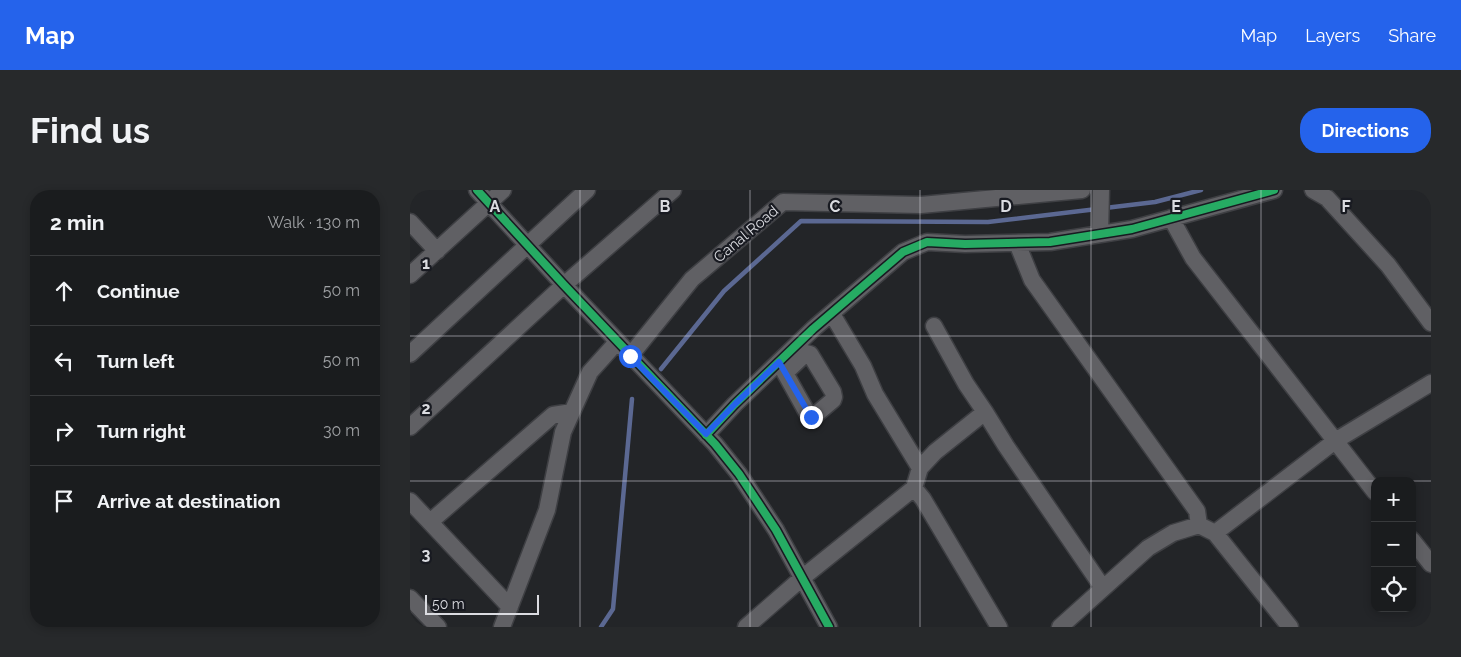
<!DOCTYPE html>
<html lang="en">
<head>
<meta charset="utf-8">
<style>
	body { margin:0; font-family:Raleway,sans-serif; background:#27292b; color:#f1f3f6 }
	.controls { position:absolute; right:15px; bottom:15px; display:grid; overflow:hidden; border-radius:10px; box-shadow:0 2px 8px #0003 }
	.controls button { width:45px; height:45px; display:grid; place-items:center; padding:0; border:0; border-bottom:1px solid #383a3c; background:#1a1c1e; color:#f1f3f6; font:25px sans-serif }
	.scale { position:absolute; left:15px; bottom:12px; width:114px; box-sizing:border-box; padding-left:5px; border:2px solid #dbdce1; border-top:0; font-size:14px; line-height:18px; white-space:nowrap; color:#dbdce1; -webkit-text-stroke:4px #181a21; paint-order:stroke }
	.stop { position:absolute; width:15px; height:15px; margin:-11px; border:4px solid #2563eb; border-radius:50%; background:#fff }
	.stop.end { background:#2563eb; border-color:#fff; box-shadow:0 1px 5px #0008 }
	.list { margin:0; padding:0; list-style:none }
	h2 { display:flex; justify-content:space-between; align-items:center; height:65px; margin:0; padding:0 20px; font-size:21px }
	h2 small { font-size:16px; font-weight:400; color:#9fa1a4 }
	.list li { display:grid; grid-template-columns:32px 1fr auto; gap:15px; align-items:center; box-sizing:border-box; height:70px; padding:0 20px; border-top:1px solid #383a3c }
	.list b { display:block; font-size:19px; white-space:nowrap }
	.list em { font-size:16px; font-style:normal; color:#9fa1a4 }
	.icon { flex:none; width:28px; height:28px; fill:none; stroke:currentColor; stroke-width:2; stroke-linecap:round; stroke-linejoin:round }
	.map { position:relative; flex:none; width:1021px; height:437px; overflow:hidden; border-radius:20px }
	header { display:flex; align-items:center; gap:30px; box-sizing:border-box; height:70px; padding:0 25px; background:#2563eb; color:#fff }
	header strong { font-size:24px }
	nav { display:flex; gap:28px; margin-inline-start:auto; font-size:18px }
	.intro { display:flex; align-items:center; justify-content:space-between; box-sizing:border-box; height:120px; padding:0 30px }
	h1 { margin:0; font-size:35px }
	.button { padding:12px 22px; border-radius:20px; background:#2563eb; color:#fff; font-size:18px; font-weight:700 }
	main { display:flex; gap:30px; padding:0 30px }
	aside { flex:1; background:#1a1c1e; border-radius:20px; box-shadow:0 2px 8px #0003 }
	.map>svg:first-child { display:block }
</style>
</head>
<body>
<header>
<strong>Map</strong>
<nav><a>Map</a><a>Layers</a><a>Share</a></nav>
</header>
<div class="intro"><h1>Find us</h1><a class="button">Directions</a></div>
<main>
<aside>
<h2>2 min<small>Walk · 130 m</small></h2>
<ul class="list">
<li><svg class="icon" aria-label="ahead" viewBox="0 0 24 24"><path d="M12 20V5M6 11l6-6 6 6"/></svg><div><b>Continue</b></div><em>50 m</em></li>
<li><svg class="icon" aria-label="left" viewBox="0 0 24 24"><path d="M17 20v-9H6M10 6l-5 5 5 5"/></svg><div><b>Turn left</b></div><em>50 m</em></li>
<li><svg class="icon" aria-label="right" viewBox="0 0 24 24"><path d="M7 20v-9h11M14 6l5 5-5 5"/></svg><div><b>Turn right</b></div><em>30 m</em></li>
<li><svg class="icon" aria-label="arrive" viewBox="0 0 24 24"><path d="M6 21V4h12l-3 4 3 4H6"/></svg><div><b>Arrive at destination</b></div></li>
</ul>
</aside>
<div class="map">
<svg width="1021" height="437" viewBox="0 0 1021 437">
	<rect width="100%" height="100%" fill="#232528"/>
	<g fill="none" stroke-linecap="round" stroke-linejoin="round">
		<!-- stream -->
		<path stroke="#5b6892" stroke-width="4.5" d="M695 18 745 12 791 0
			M251 179 314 101 391 31 578 32 687 19
			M191 437 203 419 222 209"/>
		<!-- minor casing -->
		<g stroke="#3e3f43" stroke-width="19">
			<path id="minor" d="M67 0 154 95 305 254 329 284 366 340 419 437
				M903 0 917 8 978 75 1021 133
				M761 28 783 68 965 302
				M0 32 27 61
				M690 44 691 0
				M607 53 622 90 787 321 789 335
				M0 85 93 0
				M422 124 453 176 465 204 510 278
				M524 136 556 194 575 222
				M0 164 177 0
				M220 166 282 89 373 12 511 15 672 0
				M369 172 375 183 399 226 401 227H403L423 210 424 207 423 202 400 164 396 163 375 183
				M0 237 154 95 263 0
				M296 245 325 214 403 139 493 62 517 52 555 54 640 52 722 39 864 0
				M504 298 513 309 589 437
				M0 311 100 417
				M20 332 143 225 162 222
				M805 343 925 251 1021 193
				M1002 350 1021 374
				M0 408 28 437
				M92 437 137 320 153 242 180 182 207 152
				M336 437 392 388 504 298 510 278 525 262 575 222 596 256 693 398
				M650 437 738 358 763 343 789 335 805 343 880 437"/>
		</g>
		<!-- minor -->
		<use href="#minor" stroke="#606064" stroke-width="16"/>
		<!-- cycleway casing -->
		<g stroke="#181a21" stroke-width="11">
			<path id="cycleway" d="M67 0 154 95 305 254 329 284 366 340 419 437
				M296 245 325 214 403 139 493 62 517 52 555 54 640 52 722 39 864 0"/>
		</g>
		<!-- cycleway -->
		<use href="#cycleway" stroke="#26ab63" stroke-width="8"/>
	</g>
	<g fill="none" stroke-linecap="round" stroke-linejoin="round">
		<!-- route -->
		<path stroke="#2563eb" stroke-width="6" d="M220 166 296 244 325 214 369 172 401 227"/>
	</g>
	<!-- grid -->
	<path fill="none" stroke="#dbdce1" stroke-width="1" stroke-opacity="0.55" d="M170 0V437M340 0V437M510 0V437M681 0V437M851 0V437M0 146H1021M0 291H965M1002 291H1021"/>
	<g text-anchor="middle" stroke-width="4.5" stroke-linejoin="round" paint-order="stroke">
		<!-- street labels -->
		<g font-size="15" fill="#dbdce1" stroke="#181a21">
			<text transform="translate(336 44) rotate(-40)" y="5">Canal Road</text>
		</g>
	</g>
	<g font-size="16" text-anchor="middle" font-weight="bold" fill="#dbdce1" stroke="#181a21" stroke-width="4.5" stroke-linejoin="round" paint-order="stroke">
		<text x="85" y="22">A</text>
		<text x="255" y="22">B</text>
		<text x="425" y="22">C</text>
		<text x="596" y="22">D</text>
		<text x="766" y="22">E</text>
		<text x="936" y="22">F</text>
		<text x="16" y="79">1</text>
		<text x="16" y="224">2</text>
		<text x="16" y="370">3</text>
	</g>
</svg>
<div class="controls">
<button>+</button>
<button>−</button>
<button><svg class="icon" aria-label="locate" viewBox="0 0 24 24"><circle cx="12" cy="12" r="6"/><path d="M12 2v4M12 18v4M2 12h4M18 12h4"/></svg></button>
</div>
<div class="scale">50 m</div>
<div class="stop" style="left:220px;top:166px"></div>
<div class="stop end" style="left:401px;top:227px"></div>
</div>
</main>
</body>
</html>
